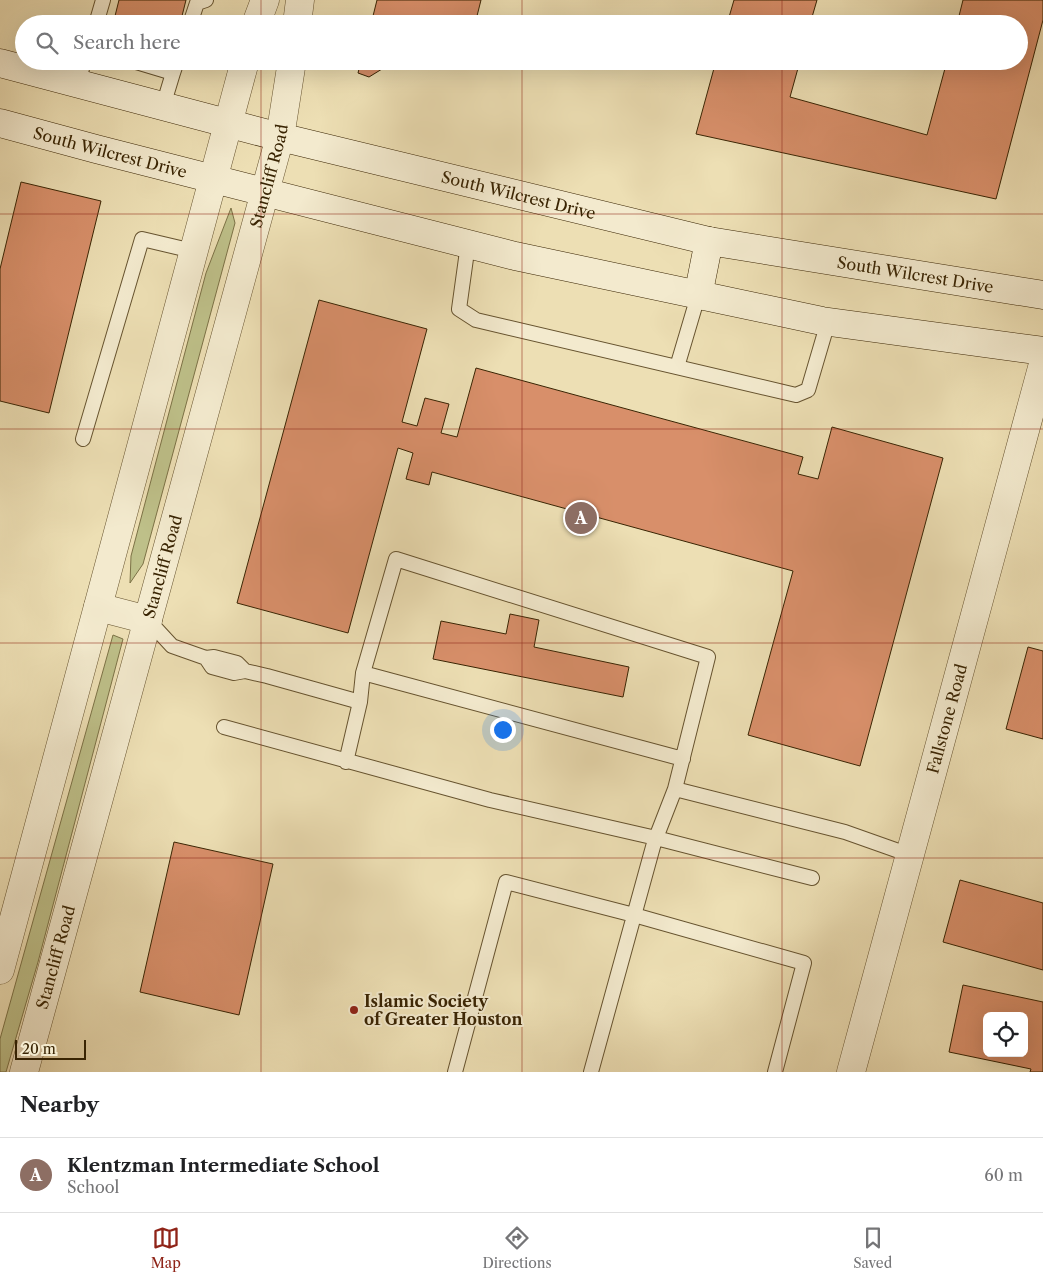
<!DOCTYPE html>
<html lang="en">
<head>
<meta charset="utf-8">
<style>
	body { margin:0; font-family:"Libre Caslon Text",serif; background:#f2f2f2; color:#202124 }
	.controls { position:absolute; right:15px; bottom:15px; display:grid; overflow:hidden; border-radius:8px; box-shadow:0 5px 20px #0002 }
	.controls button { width:45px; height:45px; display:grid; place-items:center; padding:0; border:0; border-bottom:1px solid #e0e0e0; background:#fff; color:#202124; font:25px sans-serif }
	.scale { position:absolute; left:15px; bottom:12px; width:71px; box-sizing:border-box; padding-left:5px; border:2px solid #392403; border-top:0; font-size:14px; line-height:18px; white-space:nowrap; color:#392403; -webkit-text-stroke:4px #f3eace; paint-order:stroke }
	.you { position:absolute; left:502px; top:729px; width:18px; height:18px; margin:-12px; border:4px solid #fff; border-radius:50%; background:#1a73e8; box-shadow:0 0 0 8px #1a73e833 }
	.badge { display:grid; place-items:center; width:32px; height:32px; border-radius:50%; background:#8f2418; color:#fff; font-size:16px; font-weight:700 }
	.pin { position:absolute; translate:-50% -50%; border:2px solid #fff; box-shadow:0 1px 5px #0006 }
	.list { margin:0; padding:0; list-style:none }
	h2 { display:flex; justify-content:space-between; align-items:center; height:65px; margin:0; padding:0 20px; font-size:21px }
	h2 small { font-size:16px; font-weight:400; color:#757577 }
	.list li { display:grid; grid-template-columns:32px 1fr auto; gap:15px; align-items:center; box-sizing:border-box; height:75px; padding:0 20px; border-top:1px solid #e0e0e0 }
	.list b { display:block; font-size:19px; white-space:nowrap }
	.list p { margin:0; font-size:16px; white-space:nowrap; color:#757577 }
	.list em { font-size:16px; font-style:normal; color:#757577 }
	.icon { flex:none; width:28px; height:28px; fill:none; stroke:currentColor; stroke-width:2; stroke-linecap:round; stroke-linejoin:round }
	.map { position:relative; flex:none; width:1043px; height:1072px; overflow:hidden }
	.search { position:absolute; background:#fff; box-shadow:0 5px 20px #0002; left:15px; right:15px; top:15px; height:55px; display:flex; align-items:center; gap:12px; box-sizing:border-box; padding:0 18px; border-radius:28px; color:#757577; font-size:19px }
	.sheet { height:140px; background:#fff }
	nav { display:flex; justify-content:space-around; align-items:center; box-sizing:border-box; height:70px; border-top:1px solid #e0e0e0; background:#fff; font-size:14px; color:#757577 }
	nav a { display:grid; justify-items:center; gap:2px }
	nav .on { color:#8f2418 }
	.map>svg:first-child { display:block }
</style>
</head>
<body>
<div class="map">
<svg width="1043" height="1072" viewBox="0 0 1043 1072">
	<rect width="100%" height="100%" fill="#eddfb4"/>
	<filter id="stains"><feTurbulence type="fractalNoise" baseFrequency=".004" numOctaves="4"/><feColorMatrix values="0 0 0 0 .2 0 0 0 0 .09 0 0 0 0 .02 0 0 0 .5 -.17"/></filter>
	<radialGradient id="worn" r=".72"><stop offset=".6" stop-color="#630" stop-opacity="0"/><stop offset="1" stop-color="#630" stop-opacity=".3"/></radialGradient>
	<!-- green -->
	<path fill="#bec089" stroke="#7c7246" d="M231 208 235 223 143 564 130 583 131 556 206 273Z
		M113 635 123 639 38 962 6 1072H0V1039Z"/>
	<!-- building -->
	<path fill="#d88f6a" stroke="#392403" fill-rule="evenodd" d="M119 0H186L180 24H113Z
		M377 0H481L475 24H371Z
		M734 0H817L810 24H727Z
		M963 0H1043V20L996 199 696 134 716 61H800L790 97 927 135 947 61H1019V24H957Z
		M361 61H395L369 77 358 73Z
		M21 182 101 201 49 413 0 401V269Z
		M319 300 427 329 402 422 417 426 425 398 449 404 441 433 457 437 476 368 803 457 798 474 818 479 832 427 943 458 860 766 748 735 793 571 432 472 429 485 406 479 413 453 398 448 348 633 237 603Z
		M510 614 539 620 534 647 629 667 623 697 433 659 441 621 506 634Z
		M1028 647 1043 651V739L1006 729Z
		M174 842 273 864 239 1015 140 992Z
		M960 880 1043 903V970L943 942Z
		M963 985 1043 1002V1072H1030L1031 1069 949 1052ZM987 1016H1024V1053H987Z"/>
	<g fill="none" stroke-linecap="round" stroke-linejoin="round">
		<!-- service casing -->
		<g stroke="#66532f" stroke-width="16">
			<path id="service" d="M96 24 103 0
				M190 24 197 3 206 0
				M133 61 173 73 177 61
				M78 84 84 61
				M163 106 173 73
				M468 244 459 309 476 320 796 395 808 390 828 322
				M677 367 698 296
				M83 439 142 239 193 251
				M148 620 172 646 206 658 214 657 237 663 245 671
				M206 658 212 667 234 673 245 671 267 676 360 702
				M363 673 683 759
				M224 727 490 800 656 838 812 878
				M346 762 360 702 363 673 396 559 708 657 675 789 845 832 910 855
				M455 1072 506 882 634 915 804 963 775 1072
				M591 1072 654 843 675 789"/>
		</g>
		<!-- minor casing -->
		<g stroke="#66532f" stroke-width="29">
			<g id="minor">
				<path d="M98 607 148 620"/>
				<path id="s1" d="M851 1072 1043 364"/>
			</g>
		</g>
		<!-- tertiary casing -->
		<g stroke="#66532f" stroke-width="29">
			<g id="tertiary">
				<path d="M256 24 265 0"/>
				<path d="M297 24 300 0"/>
				<path d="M0 970 245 61"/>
				<path id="s2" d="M24 1072 280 137 292 61"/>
			</g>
		</g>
		<!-- secondary casing -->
		<g stroke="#392403" stroke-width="29">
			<g id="secondary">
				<path id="s3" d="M0 63 280 137 709 241 1043 295"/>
				<path id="s4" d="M0 123 96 149 515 256 822 321 1043 351"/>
				<path d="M698 296 709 241"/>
			</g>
		</g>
		<!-- service -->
		<use href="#service" stroke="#f3eace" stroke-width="14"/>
		<!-- minor -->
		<use href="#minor" stroke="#f3eace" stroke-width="28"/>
		<!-- tertiary -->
		<use href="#tertiary" stroke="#f3eace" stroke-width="28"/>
		<!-- secondary -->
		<use href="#secondary" stroke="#f3eace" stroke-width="28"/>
	</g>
	<!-- grid -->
	<path fill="none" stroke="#8f2418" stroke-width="1" stroke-opacity="0.55" d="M261 0V24M522 0V24M782 0V24M261 61V1072M522 61V1072M782 61V1072M0 214H1043M0 429H1043M0 643H1043M0 858H1043"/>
	<!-- markers -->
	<circle fill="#8f2418" stroke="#f3eace" stroke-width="2" cx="354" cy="1010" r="5"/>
	<g text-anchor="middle" stroke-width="4" stroke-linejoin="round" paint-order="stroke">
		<!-- street labels -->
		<g font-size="16" fill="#392403" stroke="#f3eace">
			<text dy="6" stroke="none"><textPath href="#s4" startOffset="114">South Wilcrest Drive</textPath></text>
			<text dy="6" stroke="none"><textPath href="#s2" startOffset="929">Stancliff Road</textPath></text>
			<text dy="6" stroke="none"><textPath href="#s3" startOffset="535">South Wilcrest Drive</textPath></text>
			<text dy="6" stroke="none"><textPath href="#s3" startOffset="940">South Wilcrest Drive</textPath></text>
			<text dy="6" stroke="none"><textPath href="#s2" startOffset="524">Stancliff Road</textPath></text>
			<text dy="6" stroke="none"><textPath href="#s1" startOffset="366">Fallstone Road</textPath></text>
			<text dy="6" stroke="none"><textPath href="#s2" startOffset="119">Stancliff Road</textPath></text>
		</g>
		<!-- poi labels -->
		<g font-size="16" font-weight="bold" fill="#392403" stroke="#f3eace" text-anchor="start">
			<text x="364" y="1007">Islamic Society<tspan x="364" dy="18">of Greater Houston</tspan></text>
		</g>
	</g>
	<rect width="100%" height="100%" filter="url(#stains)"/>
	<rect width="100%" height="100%" fill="url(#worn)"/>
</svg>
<div class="controls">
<button><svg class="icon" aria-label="locate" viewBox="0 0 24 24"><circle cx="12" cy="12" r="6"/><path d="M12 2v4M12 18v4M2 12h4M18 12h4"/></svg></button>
</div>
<div class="scale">20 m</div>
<div class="you"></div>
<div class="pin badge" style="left:581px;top:518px;background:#8d6e63">A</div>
<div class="search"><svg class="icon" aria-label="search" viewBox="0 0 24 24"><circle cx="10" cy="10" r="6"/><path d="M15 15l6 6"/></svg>Search here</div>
</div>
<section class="sheet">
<h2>Nearby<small></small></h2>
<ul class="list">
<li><span class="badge" style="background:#8d6e63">A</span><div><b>Klentzman Intermediate School</b><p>School</p></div><em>60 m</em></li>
</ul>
</section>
<nav>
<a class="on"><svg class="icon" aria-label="map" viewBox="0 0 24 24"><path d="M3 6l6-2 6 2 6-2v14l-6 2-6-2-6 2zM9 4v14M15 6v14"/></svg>Map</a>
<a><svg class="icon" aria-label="directions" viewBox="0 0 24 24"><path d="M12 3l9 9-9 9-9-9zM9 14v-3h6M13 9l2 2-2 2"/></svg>Directions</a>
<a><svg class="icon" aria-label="saved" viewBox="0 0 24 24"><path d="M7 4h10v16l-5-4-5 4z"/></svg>Saved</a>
</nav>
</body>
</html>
